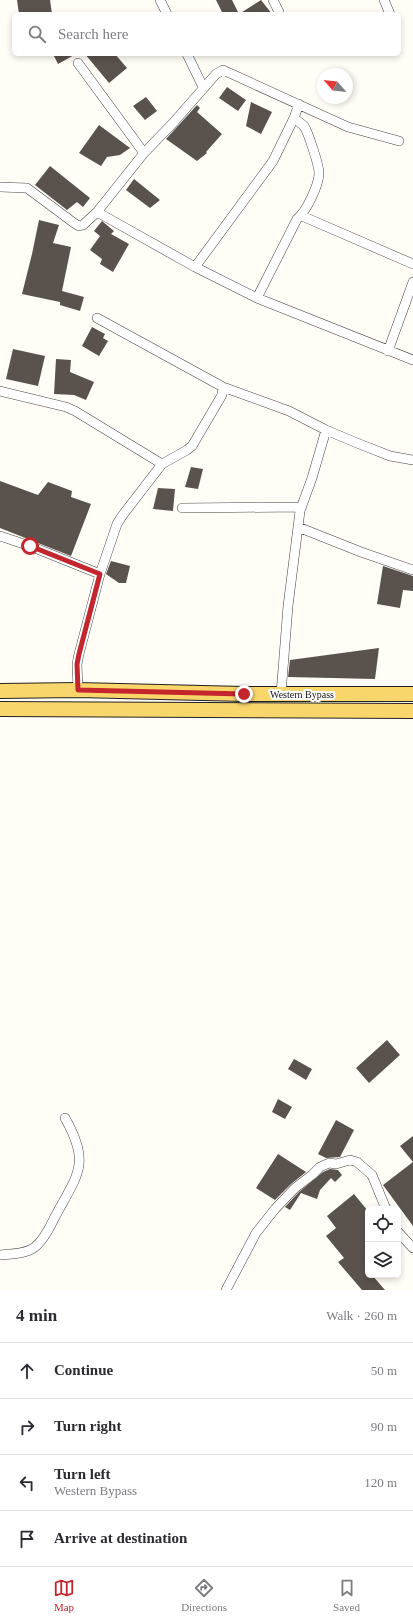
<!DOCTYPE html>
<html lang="en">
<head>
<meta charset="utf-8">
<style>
	body { margin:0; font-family:"Times New Roman",serif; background:#f7f7f7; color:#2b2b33 }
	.controls { position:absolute; right:12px; bottom:12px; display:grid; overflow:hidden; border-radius:6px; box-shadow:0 2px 6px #0003 }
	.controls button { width:36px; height:36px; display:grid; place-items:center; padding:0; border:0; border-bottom:1px solid #e1e1e2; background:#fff; color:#2b2b33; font:20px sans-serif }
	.compass { position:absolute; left:317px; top:68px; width:36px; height:36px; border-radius:50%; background:#fff; box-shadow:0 2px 6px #0003; rotate:298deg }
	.stop { position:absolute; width:12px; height:12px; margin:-9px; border:3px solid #c4262e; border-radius:50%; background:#fff }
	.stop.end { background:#c4262e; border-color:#fff; box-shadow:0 1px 4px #0008 }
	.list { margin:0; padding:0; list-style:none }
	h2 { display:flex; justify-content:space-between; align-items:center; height:52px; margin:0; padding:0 16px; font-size:17px }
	h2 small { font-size:13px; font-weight:400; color:#7c7c81 }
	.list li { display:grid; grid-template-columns:26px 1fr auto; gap:12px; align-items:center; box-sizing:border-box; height:56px; padding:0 16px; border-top:1px solid #e1e1e2 }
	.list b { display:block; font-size:15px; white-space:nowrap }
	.list p { margin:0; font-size:13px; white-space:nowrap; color:#7c7c81 }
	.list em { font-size:13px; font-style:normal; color:#7c7c81 }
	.icon { flex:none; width:22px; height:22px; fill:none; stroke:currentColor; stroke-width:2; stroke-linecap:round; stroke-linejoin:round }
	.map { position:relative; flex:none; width:413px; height:1290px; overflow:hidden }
	.search { position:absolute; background:#fff; box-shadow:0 2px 6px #0003; left:12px; right:12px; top:12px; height:44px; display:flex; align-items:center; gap:10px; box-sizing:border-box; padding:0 14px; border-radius:6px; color:#7c7c81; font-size:15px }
	.sheet { height:276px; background:#fff }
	nav { display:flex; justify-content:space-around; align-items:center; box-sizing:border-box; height:56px; border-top:1px solid #e1e1e2; background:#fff; font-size:11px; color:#7c7c81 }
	nav a { display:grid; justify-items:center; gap:2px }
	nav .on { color:#c4262e }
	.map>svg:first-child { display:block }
</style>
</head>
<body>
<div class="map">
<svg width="413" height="1290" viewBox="0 0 413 1290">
	<rect width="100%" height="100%" fill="#fffdf5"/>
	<!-- building -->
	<path fill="#5a524d" d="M17 0H50L52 14H19Z
		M216 0H232L239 14 261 0 272 14H223Z
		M53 54H76L58 64Z
		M85 54H115L127 68 109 83Z
		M227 87 246 100 238 111 219 98Z
		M146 97 157 111 145 120 133 106Z
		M251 102 272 112 261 134 246 126Z
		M197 105 200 108 197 112 222 134 206 152 207 153 197 161 166 139Z
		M99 125 130 148 120 155 107 157 101 166 79 153Z
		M50 166 90 198 83 207 77 202 67 210 35 185Z
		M134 179 160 200 150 208 126 190Z
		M39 220 59 225 53 243 71 247 62 291 84 297 80 311 60 305V302L22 294 32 254Z
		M102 221 114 231 111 234 129 244 113 272 100 264 102 259 90 250 100 236 94 231Z
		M92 327 105 334 103 338 108 341 99 356 82 346Z
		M13 349 45 356 38 386 6 379Z
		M56 359 71 360 70 372 94 382 86 400 74 395 54 394Z
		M191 467 203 469 198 489 185 487Z
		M0 481 38 495 48 482 72 491 71 497 91 504 71 556 0 528Z
		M158 488 175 489 173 511 153 509Z
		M111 561 130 566 126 583H119L106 574Z
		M383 566 413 576V591L403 590 400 608 377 604Z
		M379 648 375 679 288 677 290 660Z
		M387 1040 400 1055 369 1083 356 1068Z
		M294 1059 312 1069 306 1080 288 1069Z
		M278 1099 292 1107 285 1119 272 1112Z
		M336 1120 354 1130 340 1157 326 1158 318 1154Z
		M413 1136V1226L383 1185 413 1162 400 1146Z
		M278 1154 306 1172 291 1184 275 1200 256 1188Z
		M330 1169 338 1170 342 1175 335 1182 331 1178 320 1190 317 1199 301 1193 290 1210 285 1207 299 1192 323 1172Z
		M354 1194 368 1211V1275H372L385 1290H362L338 1262 344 1258 326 1236 336 1228 327 1216Z"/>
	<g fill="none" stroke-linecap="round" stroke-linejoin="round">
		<!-- street casing -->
		<g stroke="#444" stroke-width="10">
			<path id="street" d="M160 0 167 14
				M273 0 279 12
				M384 0 390 14
				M187 54 203 87
				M78 63 144 153
				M0 187 27 188 74 223 79 226 83 225 97 212 144 153 173 123 216 74 223 70 348 127 399 141
				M97 212 195 267 257 298 413 360
				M302 216 413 264
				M195 267 273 161 294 118 299 104
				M257 298 297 219C306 212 319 185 319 173 319 165 308 132 304 126 301 123 297 121 294 118
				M97 318 223 387 289 411 326 430 357 443 390 456 413 460
				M388 351 413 282
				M0 391 66 407 75 411 162 464
				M182 508 300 507
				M298 527 361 552 413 570
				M0 536 30 546 100 574
				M78 690 77 664 79 654 100 574 117 524 122 516 162 464 187 450 192 446 222 395 223 387
				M281 694 288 606 300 511 312 478 326 430
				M398 1232 413 1248
				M0 1255C11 1254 26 1254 35 1247 45 1239 51 1224 57 1213 79 1173 90 1162 65 1118
				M226 1290 256 1233 275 1209 295 1188 312 1175 320 1167 329 1163 336 1164 350 1160 357 1162 372 1175 386 1209"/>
		</g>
		<!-- primary casing -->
		<g stroke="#222" stroke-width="16">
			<path id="primary" d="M0 691 78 690 244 694H413
				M0 709 413 711"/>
		</g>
		<!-- street -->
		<use href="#street" stroke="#fff" stroke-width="9"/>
		<!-- primary -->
		<use href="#primary" stroke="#f9d66b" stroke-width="14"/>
	</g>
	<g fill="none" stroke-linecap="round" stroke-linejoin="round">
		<!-- route -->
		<path stroke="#c4262e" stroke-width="5" d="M30 546 100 574 79 654 77 664 78 690 244 694"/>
	</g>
	<g text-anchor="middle" stroke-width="4" stroke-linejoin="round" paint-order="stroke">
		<!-- street labels -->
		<g font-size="10" fill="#111" stroke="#fff">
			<text x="302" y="698">Western Bypass</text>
		</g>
	</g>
</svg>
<div class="controls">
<button><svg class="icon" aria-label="locate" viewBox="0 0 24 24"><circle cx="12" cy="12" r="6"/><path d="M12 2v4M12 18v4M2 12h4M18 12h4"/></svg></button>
<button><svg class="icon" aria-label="layers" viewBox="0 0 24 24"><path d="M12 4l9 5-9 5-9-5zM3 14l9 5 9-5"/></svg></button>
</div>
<svg class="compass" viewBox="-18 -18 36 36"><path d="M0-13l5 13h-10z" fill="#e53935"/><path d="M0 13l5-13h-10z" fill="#7c7c81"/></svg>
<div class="stop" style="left:30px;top:546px"></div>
<div class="stop end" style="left:244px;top:694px"></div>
<div class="search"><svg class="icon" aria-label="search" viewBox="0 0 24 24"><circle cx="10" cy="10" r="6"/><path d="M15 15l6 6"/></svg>Search here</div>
</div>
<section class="sheet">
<h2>4 min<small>Walk · 260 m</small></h2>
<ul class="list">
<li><svg class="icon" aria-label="ahead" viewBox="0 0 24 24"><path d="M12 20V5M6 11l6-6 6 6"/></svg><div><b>Continue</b></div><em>50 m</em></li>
<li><svg class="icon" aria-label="right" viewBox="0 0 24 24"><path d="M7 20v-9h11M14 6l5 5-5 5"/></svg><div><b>Turn right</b></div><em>90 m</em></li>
<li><svg class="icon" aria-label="left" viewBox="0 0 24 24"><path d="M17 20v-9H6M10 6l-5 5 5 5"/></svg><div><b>Turn left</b><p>Western Bypass</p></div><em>120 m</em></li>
<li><svg class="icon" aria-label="arrive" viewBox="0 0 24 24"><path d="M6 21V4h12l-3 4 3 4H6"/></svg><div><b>Arrive at destination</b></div></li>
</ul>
</section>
<nav>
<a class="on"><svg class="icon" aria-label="map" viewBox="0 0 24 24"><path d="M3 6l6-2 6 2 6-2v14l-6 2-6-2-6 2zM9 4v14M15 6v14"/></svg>Map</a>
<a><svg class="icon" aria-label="directions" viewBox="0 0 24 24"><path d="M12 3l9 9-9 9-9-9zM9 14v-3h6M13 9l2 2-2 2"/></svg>Directions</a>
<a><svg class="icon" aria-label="saved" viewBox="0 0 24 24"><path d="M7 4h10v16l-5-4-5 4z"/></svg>Saved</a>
</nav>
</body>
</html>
